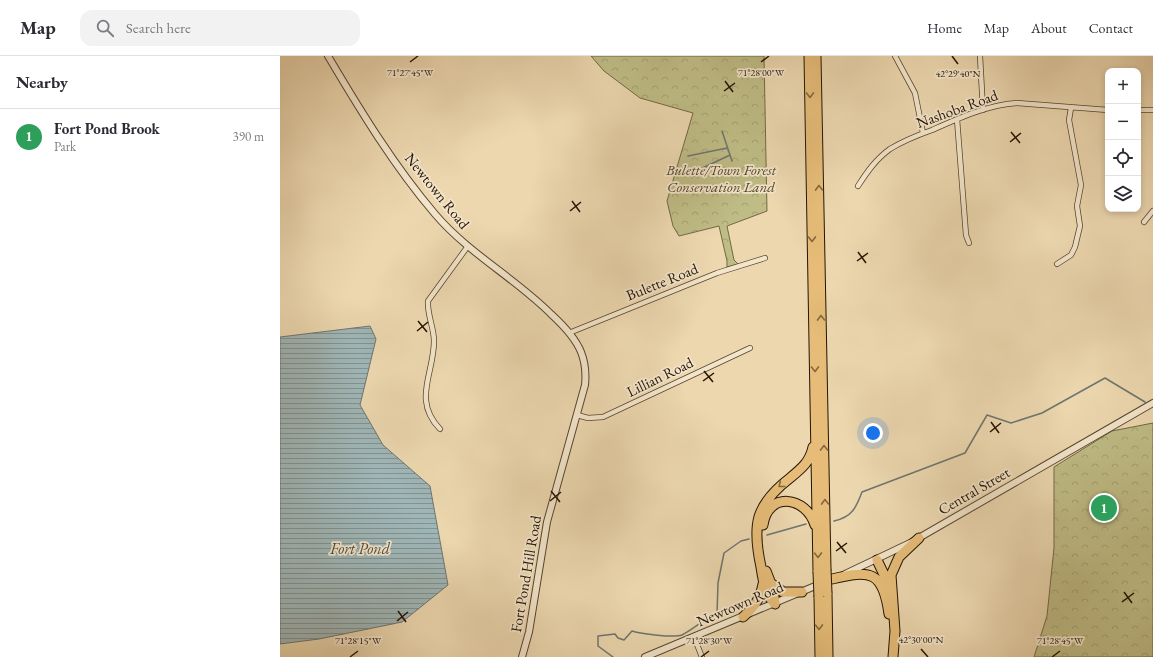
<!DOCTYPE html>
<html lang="en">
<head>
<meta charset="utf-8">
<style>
	body { margin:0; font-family:"EB Garamond",serif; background:#f2f2f3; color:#2b2b33 }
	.controls { position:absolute; right:12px; top:12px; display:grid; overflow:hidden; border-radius:8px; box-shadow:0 2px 6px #0003 }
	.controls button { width:36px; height:36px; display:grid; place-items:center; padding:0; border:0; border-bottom:1px solid #e1e1e2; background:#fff; color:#2b2b33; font:20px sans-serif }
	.you { position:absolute; left:593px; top:377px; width:14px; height:14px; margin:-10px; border:3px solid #fff; border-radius:50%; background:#1a73e8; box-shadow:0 0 0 6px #1a73e833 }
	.badge { display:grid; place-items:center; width:26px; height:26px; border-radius:50%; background:#1a73e8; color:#fff; font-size:13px; font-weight:700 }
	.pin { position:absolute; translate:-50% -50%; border:2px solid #fff; box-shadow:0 1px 4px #0006 }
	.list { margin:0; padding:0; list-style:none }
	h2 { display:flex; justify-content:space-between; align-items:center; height:52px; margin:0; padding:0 16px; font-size:17px }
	h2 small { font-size:13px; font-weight:400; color:#7c7c81 }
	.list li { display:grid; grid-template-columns:26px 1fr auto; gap:12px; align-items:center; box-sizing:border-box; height:56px; padding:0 16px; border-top:1px solid #e1e1e2 }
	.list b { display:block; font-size:15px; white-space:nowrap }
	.list p { margin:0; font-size:13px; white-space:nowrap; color:#7c7c81 }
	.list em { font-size:13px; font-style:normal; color:#7c7c81 }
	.icon { flex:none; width:22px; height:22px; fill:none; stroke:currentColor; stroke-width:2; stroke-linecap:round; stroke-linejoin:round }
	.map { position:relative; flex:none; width:873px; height:601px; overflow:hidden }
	header { display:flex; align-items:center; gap:24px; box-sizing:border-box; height:56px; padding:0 20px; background:#fff; border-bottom:1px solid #e1e1e2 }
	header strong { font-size:19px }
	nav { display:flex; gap:22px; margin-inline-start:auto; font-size:14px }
	.search { width:280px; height:36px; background:#f2f2f3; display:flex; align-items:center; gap:10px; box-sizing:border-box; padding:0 14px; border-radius:12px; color:#7c7c81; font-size:15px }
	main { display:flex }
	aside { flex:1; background:#fff }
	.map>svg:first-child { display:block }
</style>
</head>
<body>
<header>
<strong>Map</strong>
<div class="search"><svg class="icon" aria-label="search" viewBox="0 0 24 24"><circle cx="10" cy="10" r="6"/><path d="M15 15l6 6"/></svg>Search here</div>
<nav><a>Home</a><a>Map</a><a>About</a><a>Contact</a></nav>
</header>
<main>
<aside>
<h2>Nearby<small></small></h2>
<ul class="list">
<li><span class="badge" style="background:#2e9e5b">1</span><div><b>Fort Pond Brook</b><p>Park</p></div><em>390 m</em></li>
</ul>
</aside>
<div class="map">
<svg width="873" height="601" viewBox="0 0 873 601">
	<defs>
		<pattern id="park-crowns" width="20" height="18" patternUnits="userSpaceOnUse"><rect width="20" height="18" fill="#bfbc86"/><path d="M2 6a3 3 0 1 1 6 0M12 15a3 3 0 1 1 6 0" fill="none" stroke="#a4a172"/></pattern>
		<pattern id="water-rules" width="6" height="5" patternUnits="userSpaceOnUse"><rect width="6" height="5" fill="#9fb6b7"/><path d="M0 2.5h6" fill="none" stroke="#819393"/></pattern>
	</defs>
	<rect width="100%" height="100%" fill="#ecd7af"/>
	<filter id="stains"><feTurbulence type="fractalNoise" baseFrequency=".005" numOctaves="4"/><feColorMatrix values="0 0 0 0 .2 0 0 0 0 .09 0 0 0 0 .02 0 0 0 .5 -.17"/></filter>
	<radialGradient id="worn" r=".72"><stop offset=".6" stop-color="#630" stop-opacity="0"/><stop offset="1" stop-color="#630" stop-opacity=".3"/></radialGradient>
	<!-- park -->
	<path fill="url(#park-crowns)" stroke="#726844" d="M311 0H484L487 155 447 170 454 204 458 208 447 211V205L439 170 399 180 393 170 387 145 413 57 360 42 324 15Z
		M873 367V601H754L767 560 774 492V411L832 375Z"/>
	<!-- water -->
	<path fill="url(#water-rules)" stroke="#6e756f" d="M90 270 96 283 80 349 103 389 150 430 168 529 122 566 39 583 0 588V281Z"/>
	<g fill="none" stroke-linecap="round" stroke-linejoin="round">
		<!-- stream -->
		<path stroke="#6e756f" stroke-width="1.5" d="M442 75 452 105
			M408 100 447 92
			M412 117 450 99
			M554 465C572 461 576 452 582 436L685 397 707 359 731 367 762 357 825 322 865 346
			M487 479 526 468
			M333 601 318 590V580L335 578 338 582 344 584 352 575C361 578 394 582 402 579 414 573 422 564 437 558L438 527 444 497 461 485 469 483"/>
		<!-- minor casing -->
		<g stroke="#56452e" stroke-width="6">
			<path id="minor" d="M615 0 635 37 643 77
				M700 0 703 54
				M858 54H873
				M677 63 686 179 689 187
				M578 130C587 116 596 103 610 93 623 85 638 79 652 74 679 62 707 49 737 47L828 54
				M864 166 873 155
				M777 208 791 199 795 191 800 170 797 150 801 129 789 64 791 52
				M289 277 437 217 485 202
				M297 359 308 362 323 361 470 292
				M160 373C132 344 154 318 154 285 154 272 147 258 148 245L188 190
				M414 581 422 601"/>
		</g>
		<!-- tertiary casing -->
		<g stroke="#56452e" stroke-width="8">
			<path id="tertiary" d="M48 0C80 54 114 110 155 158 188 197 235 222 271 258 283 269 295 281 301 296 305 306 306 319 305 329L267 466 249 576 242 601
				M565 518 630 487 873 347
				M365 601 540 528"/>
		</g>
		<!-- motorway casing -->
		<g stroke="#241403" stroke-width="11">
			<path id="motorway" d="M529 0 538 516
				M536 0 546 513
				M483 469C488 435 526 440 535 469
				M597 504 609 529
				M486 515 493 533 495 548
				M552 523C590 514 603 514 609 558
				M492 528 503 536H522
				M547 537 548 601
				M539 541 540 601
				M495 548C485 539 483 524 481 511 472 469 475 449 510 422 521 413 530 406 533 391
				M463 561C474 551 480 544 483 528
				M613 601 615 575 611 519 619 501 639 482"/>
		</g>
		<!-- minor -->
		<use href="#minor" stroke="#f3e5cb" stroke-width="4.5"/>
		<!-- tertiary -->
		<use href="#tertiary" stroke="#f3e5cb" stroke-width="6"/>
		<!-- motorway -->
		<use href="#motorway" stroke="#e6bc78" stroke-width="9"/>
		<!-- motorway-bridge casing -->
		<g stroke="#241403" stroke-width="11" stroke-linecap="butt">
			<path id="motorway-bridge" d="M546 513 547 537
				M538 516 539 541"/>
		</g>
		<!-- motorway-bridge -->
		<use href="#motorway-bridge" stroke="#e6bc78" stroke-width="9"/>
	</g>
	<!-- one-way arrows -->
	<defs><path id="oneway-chevron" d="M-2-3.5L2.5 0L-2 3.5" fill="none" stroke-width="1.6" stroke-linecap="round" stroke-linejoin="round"/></defs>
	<g stroke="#85683e">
		<use href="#oneway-chevron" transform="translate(530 39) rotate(89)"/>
		<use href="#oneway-chevron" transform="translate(539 132) rotate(-91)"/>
		<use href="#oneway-chevron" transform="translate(532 183) rotate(89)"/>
		<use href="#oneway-chevron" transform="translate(541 262) rotate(-91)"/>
		<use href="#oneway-chevron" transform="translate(535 313) rotate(89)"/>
		<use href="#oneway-chevron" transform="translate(544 392) rotate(-91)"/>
		<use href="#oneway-chevron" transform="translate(501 429) rotate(141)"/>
		<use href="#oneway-chevron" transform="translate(545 446) rotate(-91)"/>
		<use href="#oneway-chevron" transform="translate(538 499) rotate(89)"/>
		<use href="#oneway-chevron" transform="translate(539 571) rotate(89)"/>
	</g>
	<!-- ticks -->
	<path fill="none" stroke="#241403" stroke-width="1.5" d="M672 0 678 8M130 6 138 0M481 6 489 0M445 25 453 36M444 35 455 27M731 76 740 87M730 86 741 77M292 145 300 156M290 155 301 146M578 196 586 207M577 205 588 197M138 265 147 276M137 275 148 266M424 315 433 326M423 325 434 317M711 366 719 377M710 376 721 367M271 435 280 446M270 445 281 436M557 486 566 497M556 495 567 487M844 536 852 547M842 546 854 537M118 555 126 566M117 565 128 556M641 593 648 601M70 601 78 595M421 601 429 595M772 601 780 595"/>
	<g text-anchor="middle" stroke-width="3.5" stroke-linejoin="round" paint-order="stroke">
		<!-- street labels -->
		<g font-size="15" fill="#241403" stroke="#f3e5cb">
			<text transform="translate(677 53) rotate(-20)" y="5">Nashoba Road</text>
			<text transform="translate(157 135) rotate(51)" y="5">Newtown Road</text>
			<text transform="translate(382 226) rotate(-22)" y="5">Bulette Road</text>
			<text transform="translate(380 321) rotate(-26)" y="5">Lillian Road</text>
			<text transform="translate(694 435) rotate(-30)" y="5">Central Street</text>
			<text transform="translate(246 518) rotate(-80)" y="5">Fort Pond Hill Road</text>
			<text transform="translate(460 548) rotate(-23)" y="5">Newtown Road</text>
		</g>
		<!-- park labels -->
		<g font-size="15" font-style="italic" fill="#52462a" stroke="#f3e5cb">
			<text x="441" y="119">Bulette/Town Forest<tspan x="441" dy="17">Conservation Land</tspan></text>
		</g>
		<!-- water labels -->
		<g font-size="16" font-style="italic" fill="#4f4d42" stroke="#f3e5cb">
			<text x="80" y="498">Fort Pond</text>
		</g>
	</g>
	<g font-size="10" text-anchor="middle" fill="#241403" stroke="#f3e5cb" stroke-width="3.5" stroke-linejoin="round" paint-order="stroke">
		<text x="481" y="20">71°28'00"W</text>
		<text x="130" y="20">71°27'45"W</text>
		<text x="678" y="21">42°29'40"N</text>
		<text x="641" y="587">42°30'00"N</text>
		<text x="78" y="588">71°28'15"W</text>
		<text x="429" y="588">71°28'30"W</text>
		<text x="780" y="588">71°28'45"W</text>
	</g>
	<rect width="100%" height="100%" filter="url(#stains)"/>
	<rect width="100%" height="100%" fill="url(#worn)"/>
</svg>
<div class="controls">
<button>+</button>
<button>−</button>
<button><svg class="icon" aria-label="locate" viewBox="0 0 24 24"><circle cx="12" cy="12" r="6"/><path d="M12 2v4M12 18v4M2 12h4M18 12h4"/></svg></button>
<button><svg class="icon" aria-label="layers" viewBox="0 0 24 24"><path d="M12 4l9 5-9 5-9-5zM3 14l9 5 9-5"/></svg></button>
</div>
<div class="you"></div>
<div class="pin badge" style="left:824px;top:452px;background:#2e9e5b">1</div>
</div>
</main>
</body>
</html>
